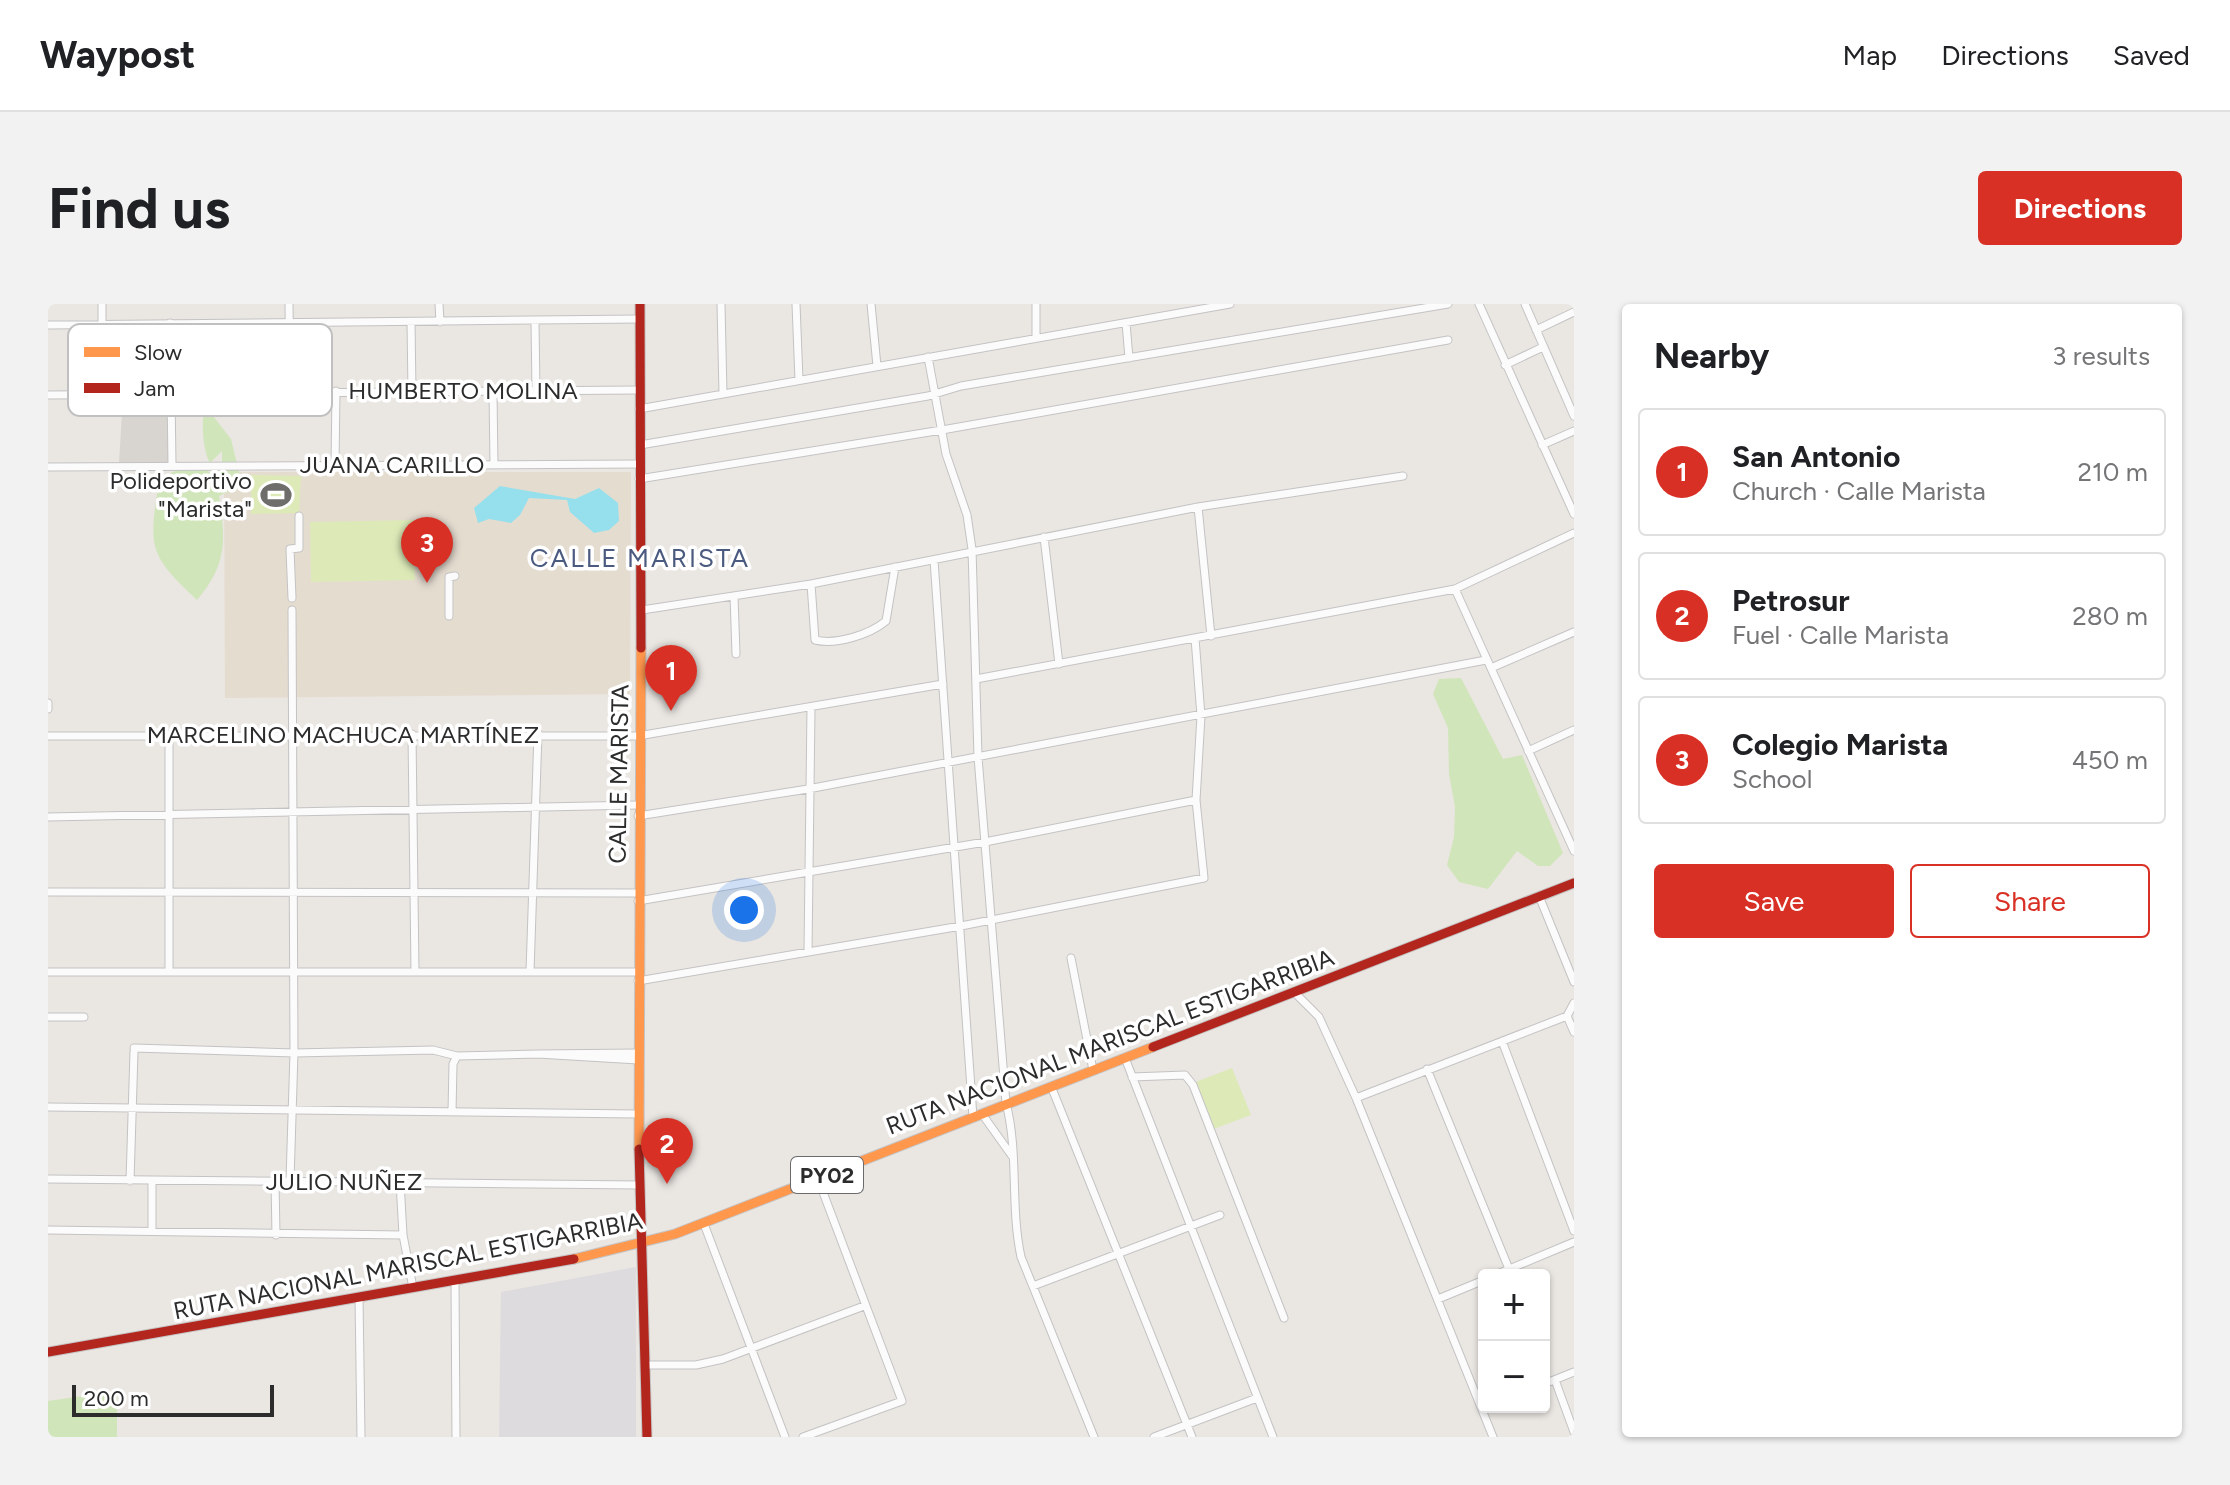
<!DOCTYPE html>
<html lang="en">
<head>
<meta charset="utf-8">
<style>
	body { margin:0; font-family:Figtree,sans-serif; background:#f2f2f2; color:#202124 }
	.controls { position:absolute; right:24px; bottom:24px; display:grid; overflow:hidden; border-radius:8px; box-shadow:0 2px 6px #0004 }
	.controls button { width:72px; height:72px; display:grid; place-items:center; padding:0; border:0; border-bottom:2px solid #e0e0e0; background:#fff; color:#202124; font:40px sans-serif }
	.scale { position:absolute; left:24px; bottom:20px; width:202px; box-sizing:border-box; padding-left:8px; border:4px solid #2c2c2c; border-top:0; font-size:22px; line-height:28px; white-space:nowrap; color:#2c2c2c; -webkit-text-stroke:6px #fff; paint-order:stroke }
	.you { position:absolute; left:696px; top:606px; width:28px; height:28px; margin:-20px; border:6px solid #fff; border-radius:50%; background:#1a73e8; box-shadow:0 0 0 12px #1a73e833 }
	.badge { display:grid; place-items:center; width:52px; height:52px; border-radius:50%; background:#d93025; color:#fff; font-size:26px; font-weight:700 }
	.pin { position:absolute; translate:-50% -66px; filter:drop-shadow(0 2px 4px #0008) }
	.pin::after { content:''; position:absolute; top:42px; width:28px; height:24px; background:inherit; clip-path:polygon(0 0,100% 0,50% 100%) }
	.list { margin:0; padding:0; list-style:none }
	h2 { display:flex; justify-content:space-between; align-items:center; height:104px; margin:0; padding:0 32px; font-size:34px }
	h2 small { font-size:26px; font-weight:400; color:#757577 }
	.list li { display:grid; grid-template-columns:52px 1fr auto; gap:24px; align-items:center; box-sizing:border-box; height:128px; margin:0 16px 16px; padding:0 16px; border:2px solid #e0e0e0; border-radius:8px }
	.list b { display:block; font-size:30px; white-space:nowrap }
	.list p { margin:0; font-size:26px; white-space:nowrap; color:#757577 }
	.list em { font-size:26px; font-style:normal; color:#757577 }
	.actions { display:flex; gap:16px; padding:24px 32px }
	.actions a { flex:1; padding:18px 0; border:2px solid #d93025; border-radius:8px; text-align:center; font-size:28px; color:#d93025 }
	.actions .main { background:#d93025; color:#fff }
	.map { position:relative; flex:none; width:1526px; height:1133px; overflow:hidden; border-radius:8px }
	header { display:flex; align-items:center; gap:48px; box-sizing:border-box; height:112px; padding:0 40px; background:#fff; border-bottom:2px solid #e0e0e0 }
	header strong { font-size:38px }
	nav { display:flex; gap:44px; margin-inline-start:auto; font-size:28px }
	.intro { display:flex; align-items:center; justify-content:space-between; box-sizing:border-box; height:192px; padding:0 48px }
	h1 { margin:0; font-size:56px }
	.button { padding:20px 36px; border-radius:8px; background:#d93025; color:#fff; font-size:28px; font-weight:700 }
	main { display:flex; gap:48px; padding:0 48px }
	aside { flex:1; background:#fff; border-radius:8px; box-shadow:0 2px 6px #0004 }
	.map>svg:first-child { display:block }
</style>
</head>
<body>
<header>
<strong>Waypost</strong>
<nav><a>Map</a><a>Directions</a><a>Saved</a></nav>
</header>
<div class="intro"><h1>Find us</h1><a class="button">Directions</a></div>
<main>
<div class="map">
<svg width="1526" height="1133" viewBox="0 0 1526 1133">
	<rect width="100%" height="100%" fill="#eae6e2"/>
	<!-- industrial -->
	<path fill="#dddbde" d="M588 963V1133H451L453 988Z"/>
	<!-- education -->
	<path fill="#e5dcd0" d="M176 168H583L582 390 177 394Z"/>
	<!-- green -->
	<path fill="#d1e5ba" d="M158 103 183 135 193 176 186 185 171 192C178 236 179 261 149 296 99 249 101 243 111 177 124 165 140 163 157 164L163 170 174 163V147L162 159C155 148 152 114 158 103Z
		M1413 374 1455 455 1474 451 1515 549 1502 562H1490L1469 547 1440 585 1411 578 1399 561 1406 533 1407 503 1401 470 1400 424 1385 390 1391 375Z
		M69 1087V1133H0V1097Z"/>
	<!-- pitch -->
	<path fill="#ddeab8" d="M203 171 253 172 251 209 203 210Z
		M366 216 367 276 263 278 262 218Z
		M1184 764 1203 811 1163 826 1145 779Z"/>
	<!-- plaza -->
	<path fill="#d8d4d0" d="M75 92H122V160L71 159Z"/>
	<!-- water -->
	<path fill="#95e0ec" d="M452 182 527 195 551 184 570 199 571 217 561 226 546 229 522 208 519 196 481 194 472 211 463 219 441 215 430 219 426 204Z"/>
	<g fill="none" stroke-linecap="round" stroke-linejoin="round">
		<!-- street casing -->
		<g stroke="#c4c3c3" stroke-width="9">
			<path id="street" d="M54 0V20
				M241 0 242 87
				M391 0 392 18
				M673 0 675 90
				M748 0 751 76
				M823 0 829 62
				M1431 0 1526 210
				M1477 0 1526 112
				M363 18 364 88
				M487 18 488 87
				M122 19 124 160
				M1078 19 1081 54
				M0 21 591 15
				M1488 26 1526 8
				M988 34V0
				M880 53 898 150 919 211 924 245 930 453 958 799C971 849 962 902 973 953L1046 1133
				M1457 61 1495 43
				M445 88 446 161
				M0 91 591 86
				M591 105 1182 0
				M592 141 880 92 913 82 1400 0
				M1494 141 1526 127
				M287 161 288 87
				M0 163 592 160
				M591 175 894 126 1400 36
				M1150 203 1163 332
				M996 233 1011 360
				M886 256 925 813
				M763 280 767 336C788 341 821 331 838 317L847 263
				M1407 285 1526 547
				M686 292 688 350
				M244 294 242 245 251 244V212
				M594 306 763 280 1150 203 1355 172
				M401 312V273L407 272
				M1443 364 1526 328
				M928 375 1407 285 1526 229
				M0 405V399
				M364 430 367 668
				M121 431V668
				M0 432H590L895 380
				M1480 447 1526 426
				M590 512 760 485 1438 356
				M0 513 590 501
				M0 588 590 589
				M1491 592 1526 678
				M590 597 937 538 1148 496
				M760 648 763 404
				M1023 654 1045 766
				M0 668H590
				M482 668 490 429
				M590 677 913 622 1156 574 1148 496 1153 412 1147 334
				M1246 688 1271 713 1308 794 1445 1133
				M1519 712 1526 728
				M0 713H36
				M1454 737 1526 927
				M86 744 246 749 385 746 409 752
				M590 749 490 750 590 756
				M1077 754 1225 1133
				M1379 765 1461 965
				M1084 773 1137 771 1145 781 1236 1014
				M1003 782 1144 1133
				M1308 794 1519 712 1526 699
				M0 803 590 810
				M404 808 405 760 409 752 490 750
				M934 810 964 852
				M0 875 592 881
				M242 876 246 749 244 306
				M82 877 86 748
				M227 877 228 931
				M352 878 355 931 365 984
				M656 920 737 1133
				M0 926 355 931
				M104 927V878
				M1447 971 1526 938
				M407 977 408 1133
				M985 982 1172 911
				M311 993 313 1133
				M1390 995 1436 976
				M598 1061H648L675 1055 816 1002
				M1507 1076 1526 1128
				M1496 1080 1526 1068
				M755 1133 854 1097 770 875
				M1106 1133 1209 1094"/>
		</g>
		<!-- slow casing -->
		<g stroke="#c4c3c3" stroke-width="11">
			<path id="slow" d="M591 845 593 344
				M526 955 627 930 1105 743"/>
		</g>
		<!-- jam casing -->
		<g stroke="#c4c3c3" stroke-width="11">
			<path id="jam" d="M592 0 593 344
				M1105 743 1526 579
				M591 845 599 1133
				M0 1048 526 955"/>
		</g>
		<!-- street -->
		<use href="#street" stroke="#fcfbfb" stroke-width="7"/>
		<!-- slow -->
		<use href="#slow" stroke="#ff974d" stroke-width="9"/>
		<!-- jam -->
		<use href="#jam" stroke="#b3261e" stroke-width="9"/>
	</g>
	<!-- icons -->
	<defs>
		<g id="stadium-bare" transform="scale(2.4)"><path d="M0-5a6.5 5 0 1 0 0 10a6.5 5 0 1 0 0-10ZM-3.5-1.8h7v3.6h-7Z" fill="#6e6d6c" stroke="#fff" stroke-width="2.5" paint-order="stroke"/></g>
	</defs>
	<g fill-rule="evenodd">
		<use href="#stadium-bare" x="228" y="191"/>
	</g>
	<g text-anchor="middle" stroke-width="7" stroke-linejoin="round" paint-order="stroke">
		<!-- shield labels -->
		<rect fill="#fff" stroke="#6b6b6b" stroke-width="2" x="743" y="853" width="72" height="36" rx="6"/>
		<g font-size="22" font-weight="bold" fill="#2c2c2c">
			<text x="779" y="879">PY02</text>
		</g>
		<!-- street labels -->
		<g font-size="24" fill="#2c2c2c" stroke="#fff">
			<text x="415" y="95">HUMBERTO MOLINA</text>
			<text x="344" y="169">JUANA CARILLO</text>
			<text x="295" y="439">MARCELINO MACHUCA MARTÍNEZ</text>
			<text transform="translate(571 470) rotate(-89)" y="8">CALLE MARISTA</text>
			<text transform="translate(1062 738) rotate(-21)" y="8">RUTA NACIONAL MARISCAL ESTIGARRIBIA</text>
			<text x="296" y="886">JULIO NUÑEZ</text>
			<text transform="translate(360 962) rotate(-11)" y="8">RUTA NACIONAL MARISCAL ESTIGARRIBIA</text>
		</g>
		<!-- poi labels -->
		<g font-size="24" fill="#2c2c2c" stroke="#fff" text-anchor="end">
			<text x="204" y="185">Polideportivo<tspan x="204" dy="28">"Marista"</tspan></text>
		</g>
		<!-- neighbourhood labels -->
		<g font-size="26" letter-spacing="2" fill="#4b5a7f" stroke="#fff">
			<text x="592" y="263">CALLE MARISTA</text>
		</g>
	</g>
	<!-- legend -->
	<rect x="20" y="20" width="264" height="92" rx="12" fill="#fff" stroke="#c0c0c0" stroke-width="2"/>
	<rect x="36" y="43" width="36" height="10" fill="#ff974d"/>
	<rect x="36" y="79" width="36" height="10" fill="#b3261e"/>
	<g font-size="22" fill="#2c2c2c">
		<text x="86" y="56">Slow</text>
		<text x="86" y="92">Jam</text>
	</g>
</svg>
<div class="controls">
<button>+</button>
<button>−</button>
</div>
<div class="scale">200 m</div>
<div class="you"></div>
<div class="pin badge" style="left:623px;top:407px">1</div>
<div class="pin badge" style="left:619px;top:880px">2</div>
<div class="pin badge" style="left:379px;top:279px">3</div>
</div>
<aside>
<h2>Nearby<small>3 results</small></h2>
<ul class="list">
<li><span class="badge">1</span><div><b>San Antonio</b><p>Church · Calle Marista</p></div><em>210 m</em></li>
<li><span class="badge">2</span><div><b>Petrosur</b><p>Fuel · Calle Marista</p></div><em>280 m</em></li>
<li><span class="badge">3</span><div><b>Colegio Marista</b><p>School</p></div><em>450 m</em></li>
</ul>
<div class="actions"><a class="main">Save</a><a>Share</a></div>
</aside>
</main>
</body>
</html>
